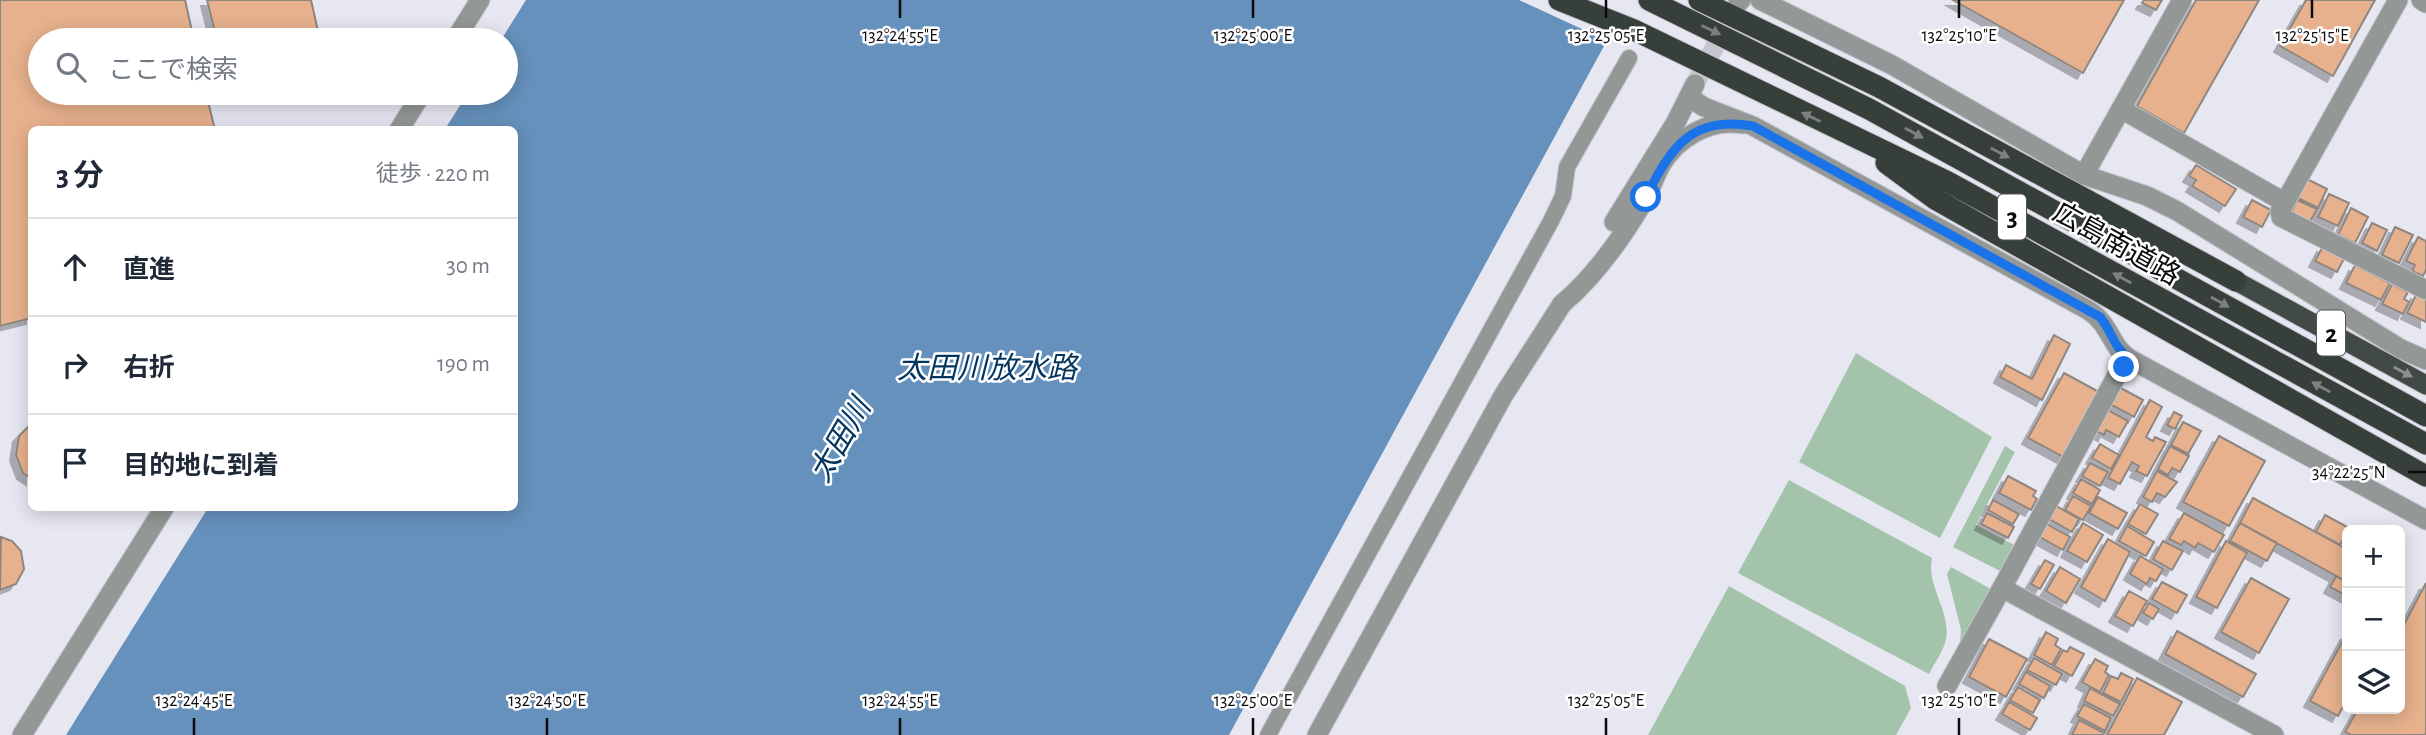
<!DOCTYPE html>
<html lang="ja">
<head>
<meta charset="utf-8">
<style>
	body { margin:0; font-family:"Alegreya Sans","Noto Sans JP",sans-serif; background:#f6f6f7; color:#1f2937 }
	.controls { position:absolute; right:21px; bottom:21px; display:grid; overflow:hidden; border-radius:10px; box-shadow:0 4px 18px #0003 }
	.controls button { width:63px; height:63px; display:grid; place-items:center; padding:0; border:0; border-bottom:2px solid #e0e1e3; background:#fff; color:#1f2937; font:35px sans-serif }
	.stop { position:absolute; width:21px; height:21px; margin:-16px; border:5px solid #1a73e8; border-radius:50%; background:#fff }
	.stop.end { background:#1a73e8; border-color:#fff; box-shadow:0 2px 7px #0008 }
	.list { margin:0; padding:0; list-style:none }
	h2 { display:flex; justify-content:space-between; align-items:center; height:91px; margin:0; padding:0 28px; font-size:30px }
	h2 small { font-size:23px; font-weight:400; color:#747a83 }
	.list li { display:grid; grid-template-columns:46px 1fr auto; gap:21px; align-items:center; box-sizing:border-box; height:98px; padding:0 28px; border-top:2px solid #e0e1e3 }
	.list b { display:block; font-size:26px; white-space:nowrap }
	.list em { font-size:23px; font-style:normal; color:#747a83 }
	.icon { flex:none; width:38px; height:38px; fill:none; stroke:currentColor; stroke-width:2; stroke-linecap:round; stroke-linejoin:round }
	.map { position:relative; flex:none; width:2426px; height:735px; overflow:hidden }
	.search { position:absolute; background:#fff; box-shadow:0 4px 18px #0003; left:28px; top:28px; width:490px; height:77px; display:flex; align-items:center; gap:18px; box-sizing:border-box; padding:0 24px; border-radius:38px; color:#747a83; font-size:26px }
	.panel { position:absolute; background:#fff; box-shadow:0 4px 18px #0003; left:28px; top:126px; width:490px; height:385px; border-radius:10px }
	.map>svg:first-child { display:block }
</style>
</head>
<body>
<div class="map">
<svg width="2426" height="735" viewBox="0 0 2426 735">
	<defs>
		<filter id="shadow"><feDropShadow dx="-6" dy="6" stdDeviation="0" flood-color="#0004"/></filter>
	</defs>
	<rect width="100%" height="100%" fill="#e6e7f1"/>
	<!-- green -->
	<path fill="#a3c4ab" d="M1856 353 1992 437 1940 538 1799 462Z
		M2005 446 2015 452 1976 525 2016 546 2002 572 1953 547Z
		M1789 480 1932 558C1926 586 1951 611 1946 639 1944 650 1934 664 1929 674L1738 573Z
		M1951 567 1991 589 1960 643 1961 630 1947 574Z
		M1729 586 1905 686 1911 708 1896 735H1648Z"/>
	<!-- water -->
	<path fill="#6691bc" d="M526 0H1629L1229 735H66L208 508H514V130L445 129 468 93H506V40H501Z"/>
	<!-- pier -->
	<path fill="#e6e7f1" d="M1519 0H1633L1610 42Z"/>
	<!-- building -->
	<path fill="#e7b18d" stroke="#8f8680" stroke-width="2" filter="url(#shadow)" d="M0 0H185L194 40H40V93H206L215 130H32V318L0 326Z
		M207 0H311L320 40H217Z
		M1953 0H2124L2083 73Z
		M2144 0H2162L2156 10 2142 3Z
		M2196 0H2259L2184 133 2137 106Z
		M2306 0H2375L2333 76 2280 46Z
		M2196 165 2236 189 2225 206 2192 186 2196 180 2189 176Z
		M2305 178 2327 189 2318 208 2296 197Z
		M2329 194 2349 203 2338 226 2318 217Z
		M2252 200 2271 210 2262 227 2243 217Z
		M2297 200 2317 209 2310 222 2291 213Z
		M2351 208 2368 217 2355 243 2338 235Z
		M2372 223 2387 230 2377 251 2362 243Z
		M2395 227 2413 235 2399 263 2382 255Z
		M2418 237 2426 241V270L2423 276 2412 271 2415 265 2406 261Z
		M2323 246 2345 257 2337 272 2315 261Z
		M2355 265 2390 283 2381 300 2346 283Z
		M2392 284 2408 292 2404 299 2409 302 2403 314 2382 304Z
		M2417 293 2426 298V322L2407 313Z
		M2054 335 2070 344 2042 400 2000 377 2006 365 2032 379Z
		M2064 373 2099 392 2063 457 2028 438Z
		M2117 386 2143 400 2134 417 2108 403Z
		M2150 400 2162 407 2146 437 2153 441 2155 437 2166 442 2147 476 2136 471 2139 466 2132 462 2120 484 2108 478Z
		M2106 409 2128 421 2119 437 2106 430 2104 435 2094 430Z
		M2174 412 2182 416 2175 429 2167 425Z
		M2183 422 2201 431 2188 454 2171 445Z
		M32 423V479L23 473 16 455 19 436Z
		M2219 436 2265 461 2229 526 2183 502Z
		M2100 444 2119 455 2111 469 2092 458Z
		M2170 446 2189 456 2180 472 2172 468 2168 475 2158 469Z
		M2090 463 2108 472 2100 486 2082 476Z
		M2157 471 2177 482 2165 497 2157 493 2152 502 2143 497Z
		M2008 476 2036 491 2033 496 2037 499 2031 510 1999 493Z
		M2081 479 2100 490 2092 504 2073 493Z
		M2073 496 2091 506 2083 520 2065 510Z
		M2098 497 2127 513 2118 529 2089 513Z
		M2253 498 2347 549V582L2240 523Z
		M1993 500 2019 514 2013 524 1988 510Z
		M2051 503 2079 519 2072 532 2044 516Z
		M2140 504 2158 514 2146 534 2128 524Z
		M1987 513 2014 527 2008 538 1981 524Z
		M2184 513 2224 535 2214 552 2198 543 2195 548 2184 541 2181 545 2169 539Z
		M2325 515 2349 528 2340 545 2316 532Z
		M2043 522 2070 537 2063 550 2036 535Z
		M2083 523 2103 535 2087 562 2067 551Z
		M2240 523 2277 543 2267 561 2230 541Z
		M2127 526 2154 542 2146 556 2119 541Z
		M1 537 12 541 21 551 24 569 16 584 0 590Z
		M2108 539 2130 552 2105 601 2081 587Z
		M2163 541 2183 551 2172 570 2153 559Z
		M2226 541 2247 553 2217 608 2196 597Z
		M2140 556 2163 569 2156 581 2150 578 2147 584 2130 574Z
		M2045 560 2054 565 2040 589 2031 584Z
		M2060 567 2080 579 2066 603 2046 591Z
		M2336 576 2347 582V596L2330 587Z
		M2251 578 2289 599 2259 653 2221 632Z
		M2162 582 2187 595 2177 613 2152 599Z
		M2426 583V735H2351L2345 732 2358 709H2400V632Z
		M2129 591 2147 601 2133 626 2115 616Z
		M2149 603 2159 609 2153 619 2143 613Z
		M2177 631 2256 674 2243 697 2165 654Z
		M2046 632 2058 639 2055 645 2061 649 2052 665 2034 655Z
		M2347 633V699L2338 716 2310 701Z
		M1989 639 2027 659 2006 697 1969 677Z
		M2070 647 2084 654 2072 676 2054 666 2063 650 2067 652Z
		M2034 658 2062 674 2056 685 2027 670Z
		M2095 659 2108 666 2105 672 2109 675 2100 692 2082 682Z
		M2026 672 2050 686 2044 698 2019 684Z
		M2121 673 2133 679 2121 702 2103 693 2111 676 2118 679Z
		M2137 678 2182 702 2164 735H2107Z
		M2018 687 2040 700 2033 713 2010 700Z
		M2090 688 2120 704 2113 716 2084 701Z
		M2009 702 2037 718 2030 730 2002 714Z
		M2084 704 2111 718 2105 731 2077 716Z
		M2079 720 2104 733 2102 735H2072Z"/>
	<g fill="none" stroke-linecap="round" stroke-linejoin="round">
		<!-- minor-tunnel -->
		<path stroke="#c5c6cf" stroke-width="19" stroke-dasharray="19 10" stroke-linecap="butt" d="M1695 84 1738 3"/>
		<!-- pedestrian casing -->
		<g stroke="#c3c4cd" stroke-width="18">
			<path id="pedestrian" d="M1268 735 1551 221 1563 196 1567 167 1629 58"/>
		</g>
		<!-- minor casing -->
		<g stroke="#c3c4cd" stroke-width="21">
			<path id="minor" d="M1760 0 1892 65 2084 175 2147 196 2177 211 2401 349 2426 360
				M2398 0 2280 211 2281 217 2426 290
				M1738 3 1741 0
				M1689 97 1704 107 1753 126 2088 310C2111 324 2110 347 2130 359L2426 520
				M2121 109 2284 202
				M2084 175 2182 0
				M1614 222 1676 122 1695 84
				M1562 304C1593 278 1621 239 1642 204 1650 192 1654 178 1661 165 1677 138 1710 118 1742 124
				M2130 359 2117 375 2002 588 2274 735
				M1947 686 2002 588"/>
		</g>
		<!-- tertiary casing -->
		<g stroke="#c3c4cd" stroke-width="21">
			<path id="tertiary" d="M2421 0 2426 3
				M455 40 480 0
				M399 130 422 93
				M22 735 164 508
				M1317 735 1503 396 1562 304"/>
		</g>
		<!-- trunk casing -->
		<g stroke="#c3c4cd" stroke-width="21">
			<path id="trunk" d="M2236 281 2426 385"/>
		</g>
		<!-- motorway casing -->
		<g stroke="#c3c4cd" stroke-width="23">
			<path id="motorway" d="M1559 0 1634 30 1948 182 2426 444
				M1649 0 1869 109 2426 416
				M1699 0 1879 87 2236 281
				M1886 163 1935 199 2426 476"/>
		</g>
		<!-- pedestrian -->
		<use href="#pedestrian" stroke="#939795" stroke-width="16"/>
		<!-- minor -->
		<use href="#minor" stroke="#939795" stroke-width="19"/>
		<!-- tertiary -->
		<use href="#tertiary" stroke="#939795" stroke-width="19"/>
		<!-- trunk -->
		<use href="#trunk" stroke="#424a46" stroke-width="19"/>
		<!-- motorway -->
		<use href="#motorway" stroke="#373f3a" stroke-width="21"/>
	</g>
	<!-- one-way arrows -->
	<defs><path id="oneway-solid" d="M-6-.8H1V-3.2L6.5 0L1 3.2V.8H-6Z" transform="scale(1.75)"/></defs>
	<g fill="#7d827f">
		<use href="#oneway-solid" transform="translate(1711 30) rotate(26)"/>
		<use href="#oneway-solid" transform="translate(1811 117) rotate(-154)"/>
		<use href="#oneway-solid" transform="translate(1914 133) rotate(29)"/>
		<use href="#oneway-solid" transform="translate(2000 153) rotate(28)"/>
		<use href="#oneway-solid" transform="translate(2122 278) rotate(-151)"/>
		<use href="#oneway-solid" transform="translate(2220 302) rotate(29)"/>
		<use href="#oneway-solid" transform="translate(2321 387) rotate(-151)"/>
	</g>
	<use fill="#8e9290" href="#oneway-solid" transform="translate(2403 372) rotate(28)"/>
	<g fill="none" stroke-linecap="round" stroke-linejoin="round">
		<!-- route -->
		<path stroke="#1a73e8" stroke-width="9" d="M1646 197C1671 147 1692 115 1753 126L2100 317C2112 331 2114 349 2130 359L2124 367"/>
	</g>
	<!-- ticks -->
	<path fill="none" stroke="#0b0b0f" stroke-width="2.5" d="M900 0V18M1253 0V18M1606 0V18M1959 0V18M2312 0V18M2408 472H2426M194 718V735M547 718V735M900 718V735M1253 718V735M1606 718V735M1959 718V735"/>
	<g text-anchor="middle" stroke-width="5" stroke-linejoin="round" paint-order="stroke">
		<!-- shield labels -->
		<g fill="#fff" stroke="#545457" stroke-width="2">
			<rect x="1998" y="194.5" width="28" height="45" rx="5"/>
			<rect x="2317" y="310.5" width="28" height="45" rx="5"/>
		</g>
		<g font-size="26" font-weight="bold" fill="#0b0b0f">
			<text x="2012" y="226">3</text>
			<text x="2331" y="342">2</text>
		</g>
		<!-- street labels -->
		<g font-size="28" fill="#0b0b0f" stroke="#fff">
			<text transform="translate(2117 243) rotate(29)" y="10">広島南道路</text>
		</g>
		<!-- water labels -->
		<g font-size="30" font-style="italic" fill="#03365f" stroke="#fff">
			<text x="987" y="378">太田川放水路</text>
			<text transform="translate(840 440) rotate(-60)" y="10">太田川</text>
		</g>
	</g>
	<g font-size="18" text-anchor="middle" fill="#0b0b0f" stroke="#fff" stroke-width="5" stroke-linejoin="round" paint-order="stroke">
		<text x="900" y="41">132°24'55"E</text>
		<text x="1253" y="41">132°25'00"E</text>
		<text x="1606" y="41">132°25'05"E</text>
		<text x="1959" y="41">132°25'10"E</text>
		<text x="2312" y="41">132°25'15"E</text>
		<text x="2349" y="478">34°22'25"N</text>
		<text x="194" y="706">132°24'45"E</text>
		<text x="547" y="706">132°24'50"E</text>
		<text x="900" y="706">132°24'55"E</text>
		<text x="1253" y="706">132°25'00"E</text>
		<text x="1606" y="706">132°25'05"E</text>
		<text x="1959" y="706">132°25'10"E</text>
	</g>
</svg>
<div class="controls">
<button>+</button>
<button>−</button>
<button><svg class="icon" aria-label="layers" viewBox="0 0 24 24"><path d="M12 4l9 5-9 5-9-5zM3 14l9 5 9-5"/></svg></button>
</div>
<div class="stop" style="left:1646px;top:197px"></div>
<div class="stop end" style="left:2124px;top:367px"></div>
<div class="search"><svg class="icon" aria-label="search" viewBox="0 0 24 24"><circle cx="10" cy="10" r="6"/><path d="M15 15l6 6"/></svg>ここで検索</div>
<section class="panel">
<h2>3 分<small>徒歩 · 220 m</small></h2>
<ul class="list">
<li><svg class="icon" aria-label="ahead" viewBox="0 0 24 24"><path d="M12 20V5M6 11l6-6 6 6"/></svg><div><b>直進</b></div><em>30 m</em></li>
<li><svg class="icon" aria-label="right" viewBox="0 0 24 24"><path d="M7 20v-9h11M14 6l5 5-5 5"/></svg><div><b>右折</b></div><em>190 m</em></li>
<li><svg class="icon" aria-label="arrive" viewBox="0 0 24 24"><path d="M6 21V4h12l-3 4 3 4H6"/></svg><div><b>目的地に到着</b></div></li>
</ul>
</section>
</div>
</body>
</html>
